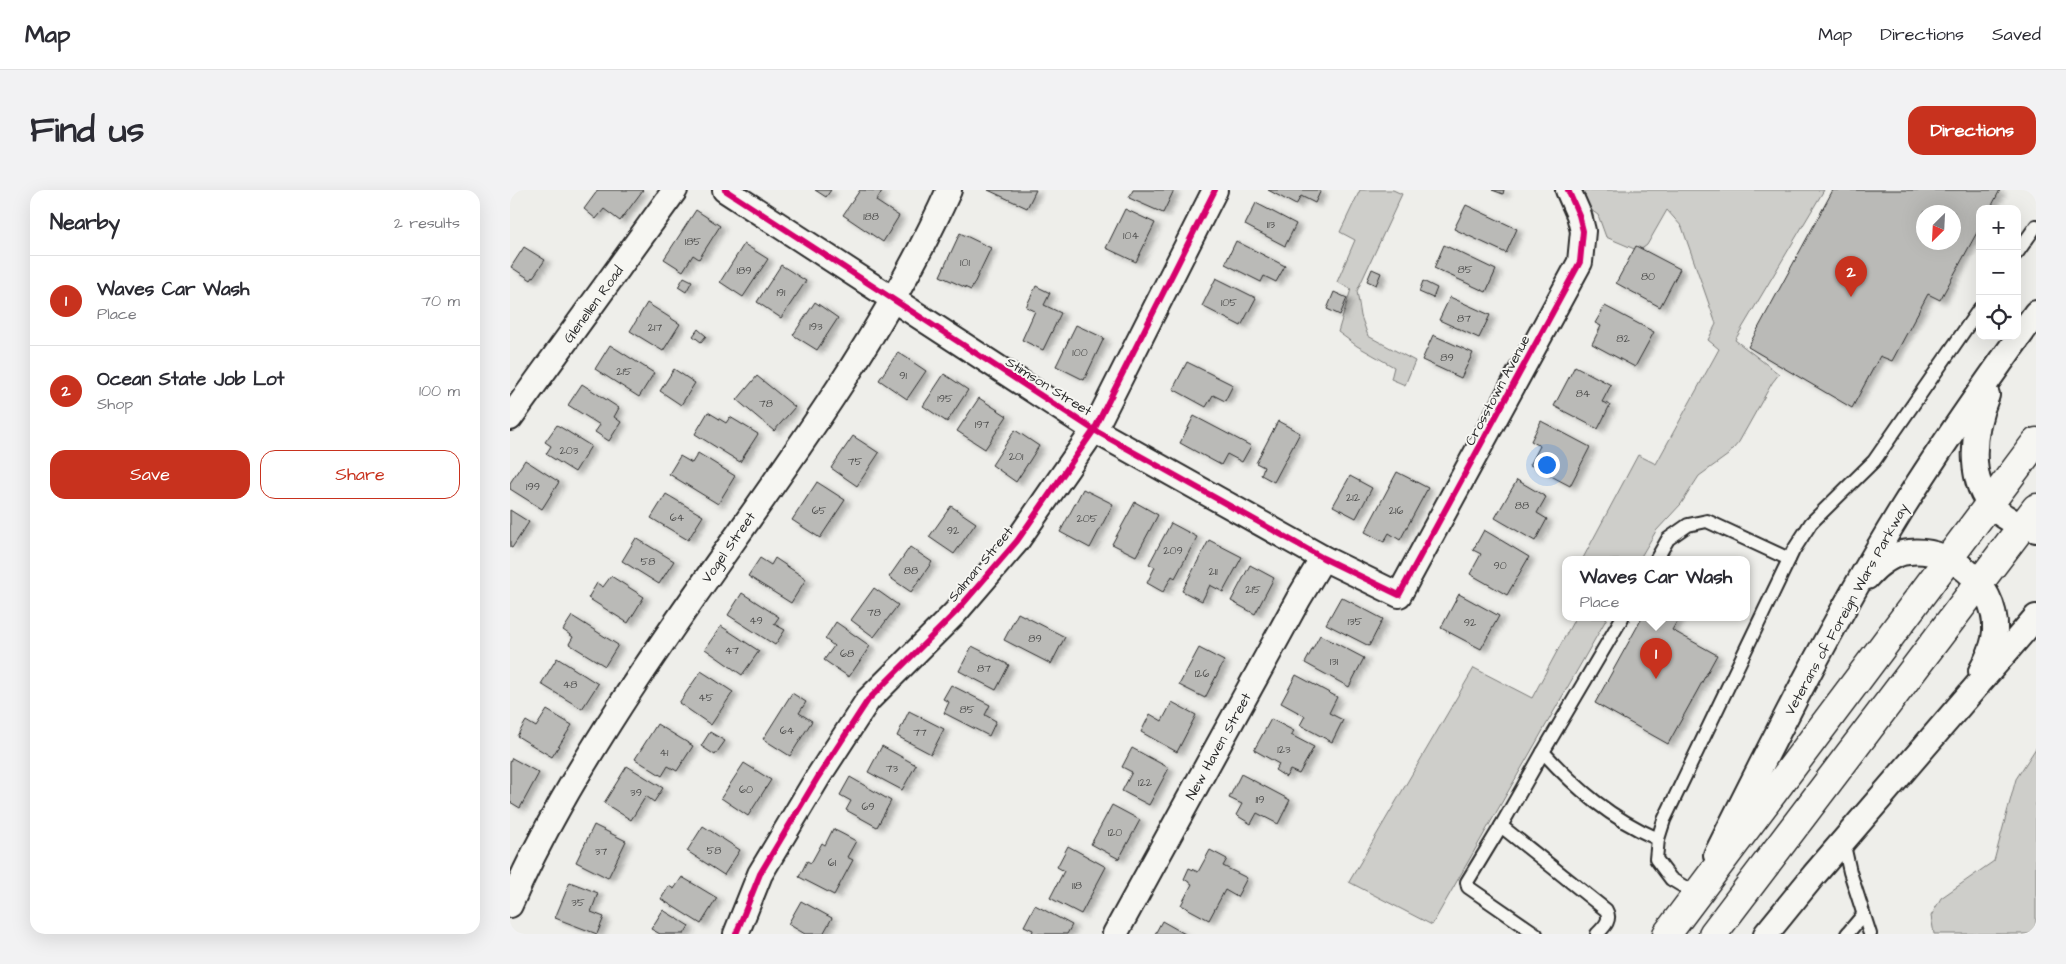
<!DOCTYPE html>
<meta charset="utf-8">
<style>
:root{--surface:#fff;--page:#f2f2f3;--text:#2b2b33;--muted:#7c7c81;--line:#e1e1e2;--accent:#c8321e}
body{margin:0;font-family:"Architects Daughter",sans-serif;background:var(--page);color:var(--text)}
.controls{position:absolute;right:15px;top:15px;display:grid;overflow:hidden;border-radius:10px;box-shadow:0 5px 20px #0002}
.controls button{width:45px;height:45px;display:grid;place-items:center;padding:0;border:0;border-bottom:1px solid var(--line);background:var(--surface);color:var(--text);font:25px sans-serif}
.compass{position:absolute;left:1406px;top:15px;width:45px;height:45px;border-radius:50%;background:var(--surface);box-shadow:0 5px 20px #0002;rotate:204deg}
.you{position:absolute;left:1036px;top:274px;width:18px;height:18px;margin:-12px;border:4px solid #fff;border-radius:50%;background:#1a73e8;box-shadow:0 0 0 8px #1a73e833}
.badge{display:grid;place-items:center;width:32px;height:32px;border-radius:50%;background:var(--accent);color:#fff;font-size:16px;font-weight:700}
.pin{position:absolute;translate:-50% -41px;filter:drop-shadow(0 1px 2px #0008)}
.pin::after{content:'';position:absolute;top:26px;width:18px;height:15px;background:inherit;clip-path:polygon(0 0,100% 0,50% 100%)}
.popup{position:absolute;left:1052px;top:366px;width:188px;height:65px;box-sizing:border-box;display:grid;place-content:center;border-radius:10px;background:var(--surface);filter:drop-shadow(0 1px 4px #0005);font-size:16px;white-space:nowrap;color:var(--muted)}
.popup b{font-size:19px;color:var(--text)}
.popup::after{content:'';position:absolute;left:50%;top:100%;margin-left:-10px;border:10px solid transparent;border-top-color:var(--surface)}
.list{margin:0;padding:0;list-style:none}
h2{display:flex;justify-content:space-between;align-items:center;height:65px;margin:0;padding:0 20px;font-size:21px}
h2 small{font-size:16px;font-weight:400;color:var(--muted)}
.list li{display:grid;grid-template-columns:32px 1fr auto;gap:15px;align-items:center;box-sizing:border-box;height:90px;padding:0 20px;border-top:1px solid var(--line)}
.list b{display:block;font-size:19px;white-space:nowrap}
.list p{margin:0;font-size:16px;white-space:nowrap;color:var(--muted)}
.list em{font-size:16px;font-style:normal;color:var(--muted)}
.actions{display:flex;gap:10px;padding:15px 20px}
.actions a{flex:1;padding:11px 0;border:1px solid var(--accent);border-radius:15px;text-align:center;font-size:18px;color:var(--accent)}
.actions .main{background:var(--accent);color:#fff}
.icon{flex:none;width:28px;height:28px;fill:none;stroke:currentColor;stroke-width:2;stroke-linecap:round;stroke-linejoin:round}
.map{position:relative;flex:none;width:1526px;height:744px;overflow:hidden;border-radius:15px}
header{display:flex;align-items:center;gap:30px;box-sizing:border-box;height:70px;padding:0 25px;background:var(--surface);border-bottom:1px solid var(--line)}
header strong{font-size:24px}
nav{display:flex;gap:28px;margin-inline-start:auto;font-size:18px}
.intro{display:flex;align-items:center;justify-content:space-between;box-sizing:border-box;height:120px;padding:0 30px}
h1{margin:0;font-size:35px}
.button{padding:12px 22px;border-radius:15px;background:var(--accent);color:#fff;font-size:18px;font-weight:700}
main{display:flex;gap:30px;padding:0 30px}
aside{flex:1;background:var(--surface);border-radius:15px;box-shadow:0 5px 20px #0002}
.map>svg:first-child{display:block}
.green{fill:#cececa;stroke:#7c7c7a}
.building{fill:#babab7;stroke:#2b2b2b;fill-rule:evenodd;filter:url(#shadow)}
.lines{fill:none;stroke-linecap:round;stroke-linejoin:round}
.service-casing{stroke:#2b2b2b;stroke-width:16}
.minor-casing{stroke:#2b2b2b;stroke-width:28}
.trunk-casing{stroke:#2b2b2b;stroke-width:31}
.service{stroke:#f6f6f2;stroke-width:12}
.minor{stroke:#f6f6f2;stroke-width:24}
.trunk{stroke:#f6f6f2;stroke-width:28}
.cycleway-casing{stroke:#f6f6f2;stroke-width:9}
.cycleway{stroke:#d6006c;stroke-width:6}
.labels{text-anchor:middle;stroke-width:4;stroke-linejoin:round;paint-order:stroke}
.number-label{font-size:11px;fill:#4f4f4e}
.street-label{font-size:14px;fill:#2b2b2b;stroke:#f6f6f2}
</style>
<header>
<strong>Map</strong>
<nav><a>Map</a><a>Directions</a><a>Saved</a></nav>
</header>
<div class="intro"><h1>Find us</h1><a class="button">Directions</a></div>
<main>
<aside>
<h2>Nearby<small>2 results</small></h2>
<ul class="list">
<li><span class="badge">1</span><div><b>Waves Car Wash</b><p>Place</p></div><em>70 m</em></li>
<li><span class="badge">2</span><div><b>Ocean State Job Lot</b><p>Shop</p></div><em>100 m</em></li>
</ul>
<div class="actions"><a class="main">Save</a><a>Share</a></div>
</aside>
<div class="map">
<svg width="1526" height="744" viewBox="0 0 1526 744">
<defs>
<filter id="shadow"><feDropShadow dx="5.5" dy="3" stdDeviation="2.5" flood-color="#0004"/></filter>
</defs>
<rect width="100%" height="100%" fill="#eeeeea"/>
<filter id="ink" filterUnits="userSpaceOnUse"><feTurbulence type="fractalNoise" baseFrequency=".02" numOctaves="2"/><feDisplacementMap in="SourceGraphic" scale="10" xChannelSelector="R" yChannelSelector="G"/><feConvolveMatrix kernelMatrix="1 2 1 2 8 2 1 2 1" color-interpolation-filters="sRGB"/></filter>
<g filter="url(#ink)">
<g class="green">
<path d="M850 0H883L892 4 847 101 851 126 858 146 905 171 895 195 881 189 884 177 847 156 828 142 841 99 827 92 845 50 830 42Z"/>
<path d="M1071 0H1314L1225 150 1269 184 1262 193 1229 252 1218 265 1189 286 1171 314 1146 341 1129 370H1072L1128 265 1146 274 1209 159 1198 150 1206 134 1172 37 1157 20 1137 55 1129 61 1096 47 1088 25 1074 15Z"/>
<path d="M1065 428H1097L922 735 839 692 964 478 1022 508Z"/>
<path d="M1526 558V744H1424L1421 726 1431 708 1484 671 1506 589Z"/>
</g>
<g class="building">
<path d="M88 0H133L110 31 94 19 86 29 74 19Z"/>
<path d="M305 0H321L316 7Z"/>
<path d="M350 0 372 1 366 11 389 26 373 52 333 25Z"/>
<path d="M478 0H526L517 18Z"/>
<path d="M623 0H664L653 23 619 8Z"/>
<path d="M758 0H811L805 13 791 6 786 15Z"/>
<path d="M982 0H994L993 4Z"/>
<path d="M1323 0H1490L1480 19H1470V37L1430 110 1418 104 1382 171 1370 166 1342 218 1238 157ZM1414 22H1444V52H1414Z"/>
<path d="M746 13 786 34 775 56 735 35Z"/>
<path d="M956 15 1007 39 996 63 944 39Z"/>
<path d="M615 19 645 33 626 72 596 58Z"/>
<path d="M186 20 210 36 189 69 183 65 173 81 154 69Z"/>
<path d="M450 43 481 58 461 100 430 86Z"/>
<path d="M726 51 775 76 766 92 754 86 751 92 715 74Z"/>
<path d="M234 54 258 69 233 107 210 92Z"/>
<path d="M934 55 986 80 976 102 924 78Z"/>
<path d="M1126 56 1170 79 1150 117 1106 93Z"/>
<path d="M14 57 35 70 21 90 1 77Z"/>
<path d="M271 75 296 91 271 128 247 112Z"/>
<path d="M862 79 871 83 866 95 857 91Z"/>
<path d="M174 87 182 91 176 102 168 97Z"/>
<path d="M706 88 746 108 731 136 692 116Z"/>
<path d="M913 91 927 98 923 108 909 102Z"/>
<path d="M526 96 540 103 534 115 551 123 533 160 512 150 525 121 516 117Z"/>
<path d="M824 102 837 108 830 125 817 119Z"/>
<path d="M940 107 980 125 969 148 929 130Z"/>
<path d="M305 112 328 128 307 160 283 145Z"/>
<path d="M137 113 170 134 153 161 120 141Z"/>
<path d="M1095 116 1144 142 1125 177 1082 154 1091 136 1085 133Z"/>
<path d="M566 135 594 148 574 190 546 176Z"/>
<path d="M188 139 196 146 191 152 183 146Z"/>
<path d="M923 145 963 163 951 188 912 170Z"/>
<path d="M100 155 144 183 129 207 85 179Z"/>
<path d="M388 162 416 181 397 209 369 190Z"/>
<path d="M677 172 723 195 715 211 703 205 696 217 663 199Z"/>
<path d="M1065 176 1101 195 1092 212 1100 215 1088 239 1044 216Z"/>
<path d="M164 179 185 193 171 215 150 201Z"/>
<path d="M434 184 458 200 437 232 413 216Z"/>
<path d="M247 186 285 217 264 241 227 210Z"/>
<path d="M72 194 109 218 104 227 111 232 99 251 85 242 90 235 58 215Z"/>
<path d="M469 208 497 226 475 259 447 241Z"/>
<path d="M198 222 216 233 220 227 248 244 230 272 185 244Z"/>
<path d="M684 226 741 256 732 272 717 264 711 275 670 253Z"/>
<path d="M768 231 790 243 764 292 751 285 754 277 746 273Z"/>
<path d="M1031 231 1080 257 1060 296 1020 275 1030 256 1021 251Z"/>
<path d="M47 235 81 256 65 282 36 264 41 256 35 252Z"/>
<path d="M505 240 529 256 506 292 482 275Z"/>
<path d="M343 246 369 263 347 296 321 278Z"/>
<path d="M188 263 225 286 208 314 159 284 170 266 182 273Z"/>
<path d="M15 270 49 292 32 319 0 299V293Z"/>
<path d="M887 282 918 298 890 350 879 343 874 352 855 342Z"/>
<path d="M840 286 862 298 846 328 823 316Z"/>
<path d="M1007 290 1036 307 1027 323 1037 329 1025 351 985 328Z"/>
<path d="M307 292 335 310 310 348 282 330Z"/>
<path d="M573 299 603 314 580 358 550 342Z"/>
<path d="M156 304 193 326 178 350 141 328Z"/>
<path d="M625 312 648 325 626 366 602 354Z"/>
<path d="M441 316 466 333 444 364 419 347Z"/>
<path d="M0 320 19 332 2 358 0 357Z"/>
<path d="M661 333 687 347 665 388 662 386 653 402 637 393 645 377 639 374Z"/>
<path d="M974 340 1019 367 997 405 960 384 971 364 963 360Z"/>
<path d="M126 348 164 371 149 394 112 371Z"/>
<path d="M699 350 732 367 713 402 700 395 692 411 672 401Z"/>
<path d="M400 357 422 372 401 402 379 387Z"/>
<path d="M250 368 261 375 265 368 296 389 281 413 238 386Z"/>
<path d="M740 375 764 388 745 424 721 411Z"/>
<path d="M101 386 134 407 118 433 78 408 87 393 93 397Z"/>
<path d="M364 398 388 415 364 447 341 430Z"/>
<path d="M232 403 269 427 264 434 275 440 265 455 218 425Z"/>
<path d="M949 404 989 426 971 459 931 438Z"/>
<path d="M831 407 873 429 859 456 816 434Z"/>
<path d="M508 423 555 447 541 474 494 450Z"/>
<path d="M62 426 108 455 95 476 59 454 63 447 53 440Z"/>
<path d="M1132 428H1169L1162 440 1207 465 1158 554 1085 513Z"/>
<path d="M326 432 360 456 339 487 314 470 324 456 315 449Z"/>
<path d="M211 436 249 461 232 485 195 459Z"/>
<path d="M810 445 854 468 839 497 795 473Z"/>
<path d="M462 456 499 475 486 500 449 481Z"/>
<path d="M689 458 714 471 695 508 669 495Z"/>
<path d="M47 468 88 494 72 519 31 494Z"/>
<path d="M191 481 223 502 201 535 169 513Z"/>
<path d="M786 485 827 507 819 523 833 530 822 552 790 535 795 526 771 513Z"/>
<path d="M441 495 480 515 475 525 486 531 479 546 434 523 439 512 433 509Z"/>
<path d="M282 503 296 512 289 523 302 531 280 566 253 549Z"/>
<path d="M662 512 686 525 667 562 631 542 640 524 652 531Z"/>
<path d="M37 520 62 535 42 567 7 546 16 531 26 537Z"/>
<path d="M399 521 434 539 421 564 387 546Z"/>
<path d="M761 529 784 541 781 545 804 557 789 584 780 580 776 587 765 580 769 574 744 560Z"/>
<path d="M147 534 183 556 167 581 158 576 152 586 125 569Z"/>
<path d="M200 542 215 551 205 565 191 556Z"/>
<path d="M372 556 406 575 392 600 358 582Z"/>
<path d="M622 558 659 578 639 615 612 601 622 582 612 577Z"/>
<path d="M2 568 29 583 10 618 0 612V572Z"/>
<path d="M234 573 261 590 238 626 211 608Z"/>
<path d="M117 576 153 598 144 612 136 606 121 630 94 613Z"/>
<path d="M731 584 780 610 768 634 747 623 741 634 726 625 732 614 719 608Z"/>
<path d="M340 587 381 611 367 637 336 620 341 611 330 605Z"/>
<path d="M602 615 630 630 609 669 581 654Z"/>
<path d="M84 635 116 651 98 688 66 672Z"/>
<path d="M193 636 230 660 214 685 177 661Z"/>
<path d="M323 639 346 651 337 667 343 670 324 705 289 687 297 671 301 673 312 653 315 655Z"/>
<path d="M558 656 596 677 571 724 540 708 554 681 547 677Z"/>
<path d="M700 660 717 669 713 676 737 688 727 707 715 700 699 730 671 715 682 694 674 689 679 678 688 682Z"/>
<path d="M172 687 207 708 191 734 151 709 159 696 164 699Z"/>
<path d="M60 692 88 703 81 722 94 727 87 744 45 728Z"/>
<path d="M291 711 322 728 313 744H295L278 734Z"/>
<path d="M525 715 562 735 557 744H522L523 740 514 736Z"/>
<path d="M153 720 179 736 174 744H150L141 739Z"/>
<path d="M652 731 675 744H645Z"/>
</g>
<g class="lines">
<g class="service-casing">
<g id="service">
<path d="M1507 63 1526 36"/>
<path d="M1146 370 1158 349 1178 335 1197 331 1279 369"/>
<path d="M1112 428 1033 562C1068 600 1100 628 1148 649"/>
<path d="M991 636 1033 562"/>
<path d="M1333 651 1340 682 1360 744"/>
<path d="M1186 704 1161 689 1146 669 1148 649 1154 630 1283 361 1301 333 1364 271 1470 118"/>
<path d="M1026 744 958 697 957 692 991 636 1096 720C1102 730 1094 737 1087 744"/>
<path d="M1337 744 1353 725"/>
</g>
</g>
<g class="minor-casing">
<g id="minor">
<path d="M215 0 584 240 813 368 889 405 1070 72 1073 41 1069 25 1058 0"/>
<path d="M1477 205C1462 242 1454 301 1494 326 1504 333 1515 337 1526 340"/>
<path d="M0 228 165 0"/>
<path d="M1357 387C1367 375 1383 363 1399 362 1445 357 1493 401 1484 449 1482 460 1477 470 1471 481"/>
<path d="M1206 665C1264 549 1322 433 1390 322 1432 254 1479 188 1526 123"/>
<path d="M0 715C30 645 69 580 110 516 220 345 355 187 439 0"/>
<path d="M226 744 250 684 308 587 358 510 445 423 507 351 584 240 705 0"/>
<path d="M605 744 789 408 813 368"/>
<path d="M1256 744 1304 685 1526 427"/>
</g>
</g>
<g class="trunk-casing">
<g id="trunk">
<path d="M1157 744 1526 252"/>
<path d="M1203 744 1526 318"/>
</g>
</g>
<use href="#service" class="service"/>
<use href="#minor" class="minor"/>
<use href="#trunk" class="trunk"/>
<g class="cycleway-casing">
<g id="cycleway">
<path d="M215 0 584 240 813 368 889 405 1070 72 1073 41 1069 25 1058 0"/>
<path d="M226 744 250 684 308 587 358 510 445 423 507 351 584 240 705 0"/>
</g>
</g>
<use href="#cycleway" class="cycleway"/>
</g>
</g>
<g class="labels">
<g class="number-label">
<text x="361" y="30">188</text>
<text x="761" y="38">113</text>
<text x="621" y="49">104</text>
<text x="183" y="55">185</text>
<text x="455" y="76">101</text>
<text x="955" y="83">85</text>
<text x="234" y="84">189</text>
<text x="1138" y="90">80</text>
<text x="271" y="106">191</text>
<text x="719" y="116">105</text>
<text x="954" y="132">87</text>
<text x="306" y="140">193</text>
<text x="145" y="141">217</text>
<text x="1113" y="152">82</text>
<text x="570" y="166">100</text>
<text x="937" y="171">89</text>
<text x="114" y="185">215</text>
<text x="393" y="189">91</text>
<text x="1073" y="207">84</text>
<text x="435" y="212">195</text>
<text x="256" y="217">78</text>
<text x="472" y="238">197</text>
<text x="59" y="264">203</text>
<text x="506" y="270">201</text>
<text x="345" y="275">75</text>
<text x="23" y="300">199</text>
<text x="843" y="311">212</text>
<text x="1012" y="319">88</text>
<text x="309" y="324">65</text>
<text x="886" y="324">216</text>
<text x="167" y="331">64</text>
<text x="577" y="332">205</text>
<text x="443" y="344">92</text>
<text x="663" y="364">209</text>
<text x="138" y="375">58</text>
<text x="990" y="379">90</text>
<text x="401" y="384">88</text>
<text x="703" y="385">211</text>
<text x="743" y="403">215</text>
<text x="364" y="426">78</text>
<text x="246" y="434">49</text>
<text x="845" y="435">135</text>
<text x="960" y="436">92</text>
<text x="525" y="452">89</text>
<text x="222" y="464">47</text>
<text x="337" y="467">68</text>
<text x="824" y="475">131</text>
<text x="474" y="482">87</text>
<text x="692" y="487">126</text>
<text x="60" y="498">48</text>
<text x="196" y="511">45</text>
<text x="457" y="523">85</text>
<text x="277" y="544">64</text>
<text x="410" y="546">77</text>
<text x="774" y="563">123</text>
<text x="154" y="566">41</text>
<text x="382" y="582">73</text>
<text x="635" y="596">122</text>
<text x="236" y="603">60</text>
<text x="126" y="606">39</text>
<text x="750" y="613">119</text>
<text x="358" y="620">69</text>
<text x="605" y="646">120</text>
<text x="204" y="664">58</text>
<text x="91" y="665">37</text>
<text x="322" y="676">61</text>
<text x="567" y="699">118</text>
<text x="68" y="716">35</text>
</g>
<g class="street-label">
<text transform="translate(83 114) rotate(-54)" y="5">Glenellen Road</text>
<text transform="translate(539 196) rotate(32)" y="5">Stimson Street</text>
<text transform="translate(987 200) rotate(-62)" y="5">Crosstown Avenue</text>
<text transform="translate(218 357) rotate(-55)" y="5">Vogel Street</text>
<text transform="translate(470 374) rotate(-50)" y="5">Salman Street</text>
<text transform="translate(1336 419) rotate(-61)" y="5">Veterans of Foreign Wars Parkway</text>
<text transform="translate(708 556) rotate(-61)" y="5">New Haven Street</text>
</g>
</g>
</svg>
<div class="controls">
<button>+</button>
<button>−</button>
<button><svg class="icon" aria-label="locate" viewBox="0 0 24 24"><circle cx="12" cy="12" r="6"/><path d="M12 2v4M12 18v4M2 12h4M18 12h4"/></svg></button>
</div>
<svg class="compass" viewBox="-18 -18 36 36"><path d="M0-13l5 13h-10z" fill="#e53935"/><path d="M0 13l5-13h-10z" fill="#7c7c81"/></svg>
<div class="you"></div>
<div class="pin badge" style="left:1146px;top:489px">1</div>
<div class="popup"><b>Waves Car Wash</b>Place</div>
<div class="pin badge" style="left:1341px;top:107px">2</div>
</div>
</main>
